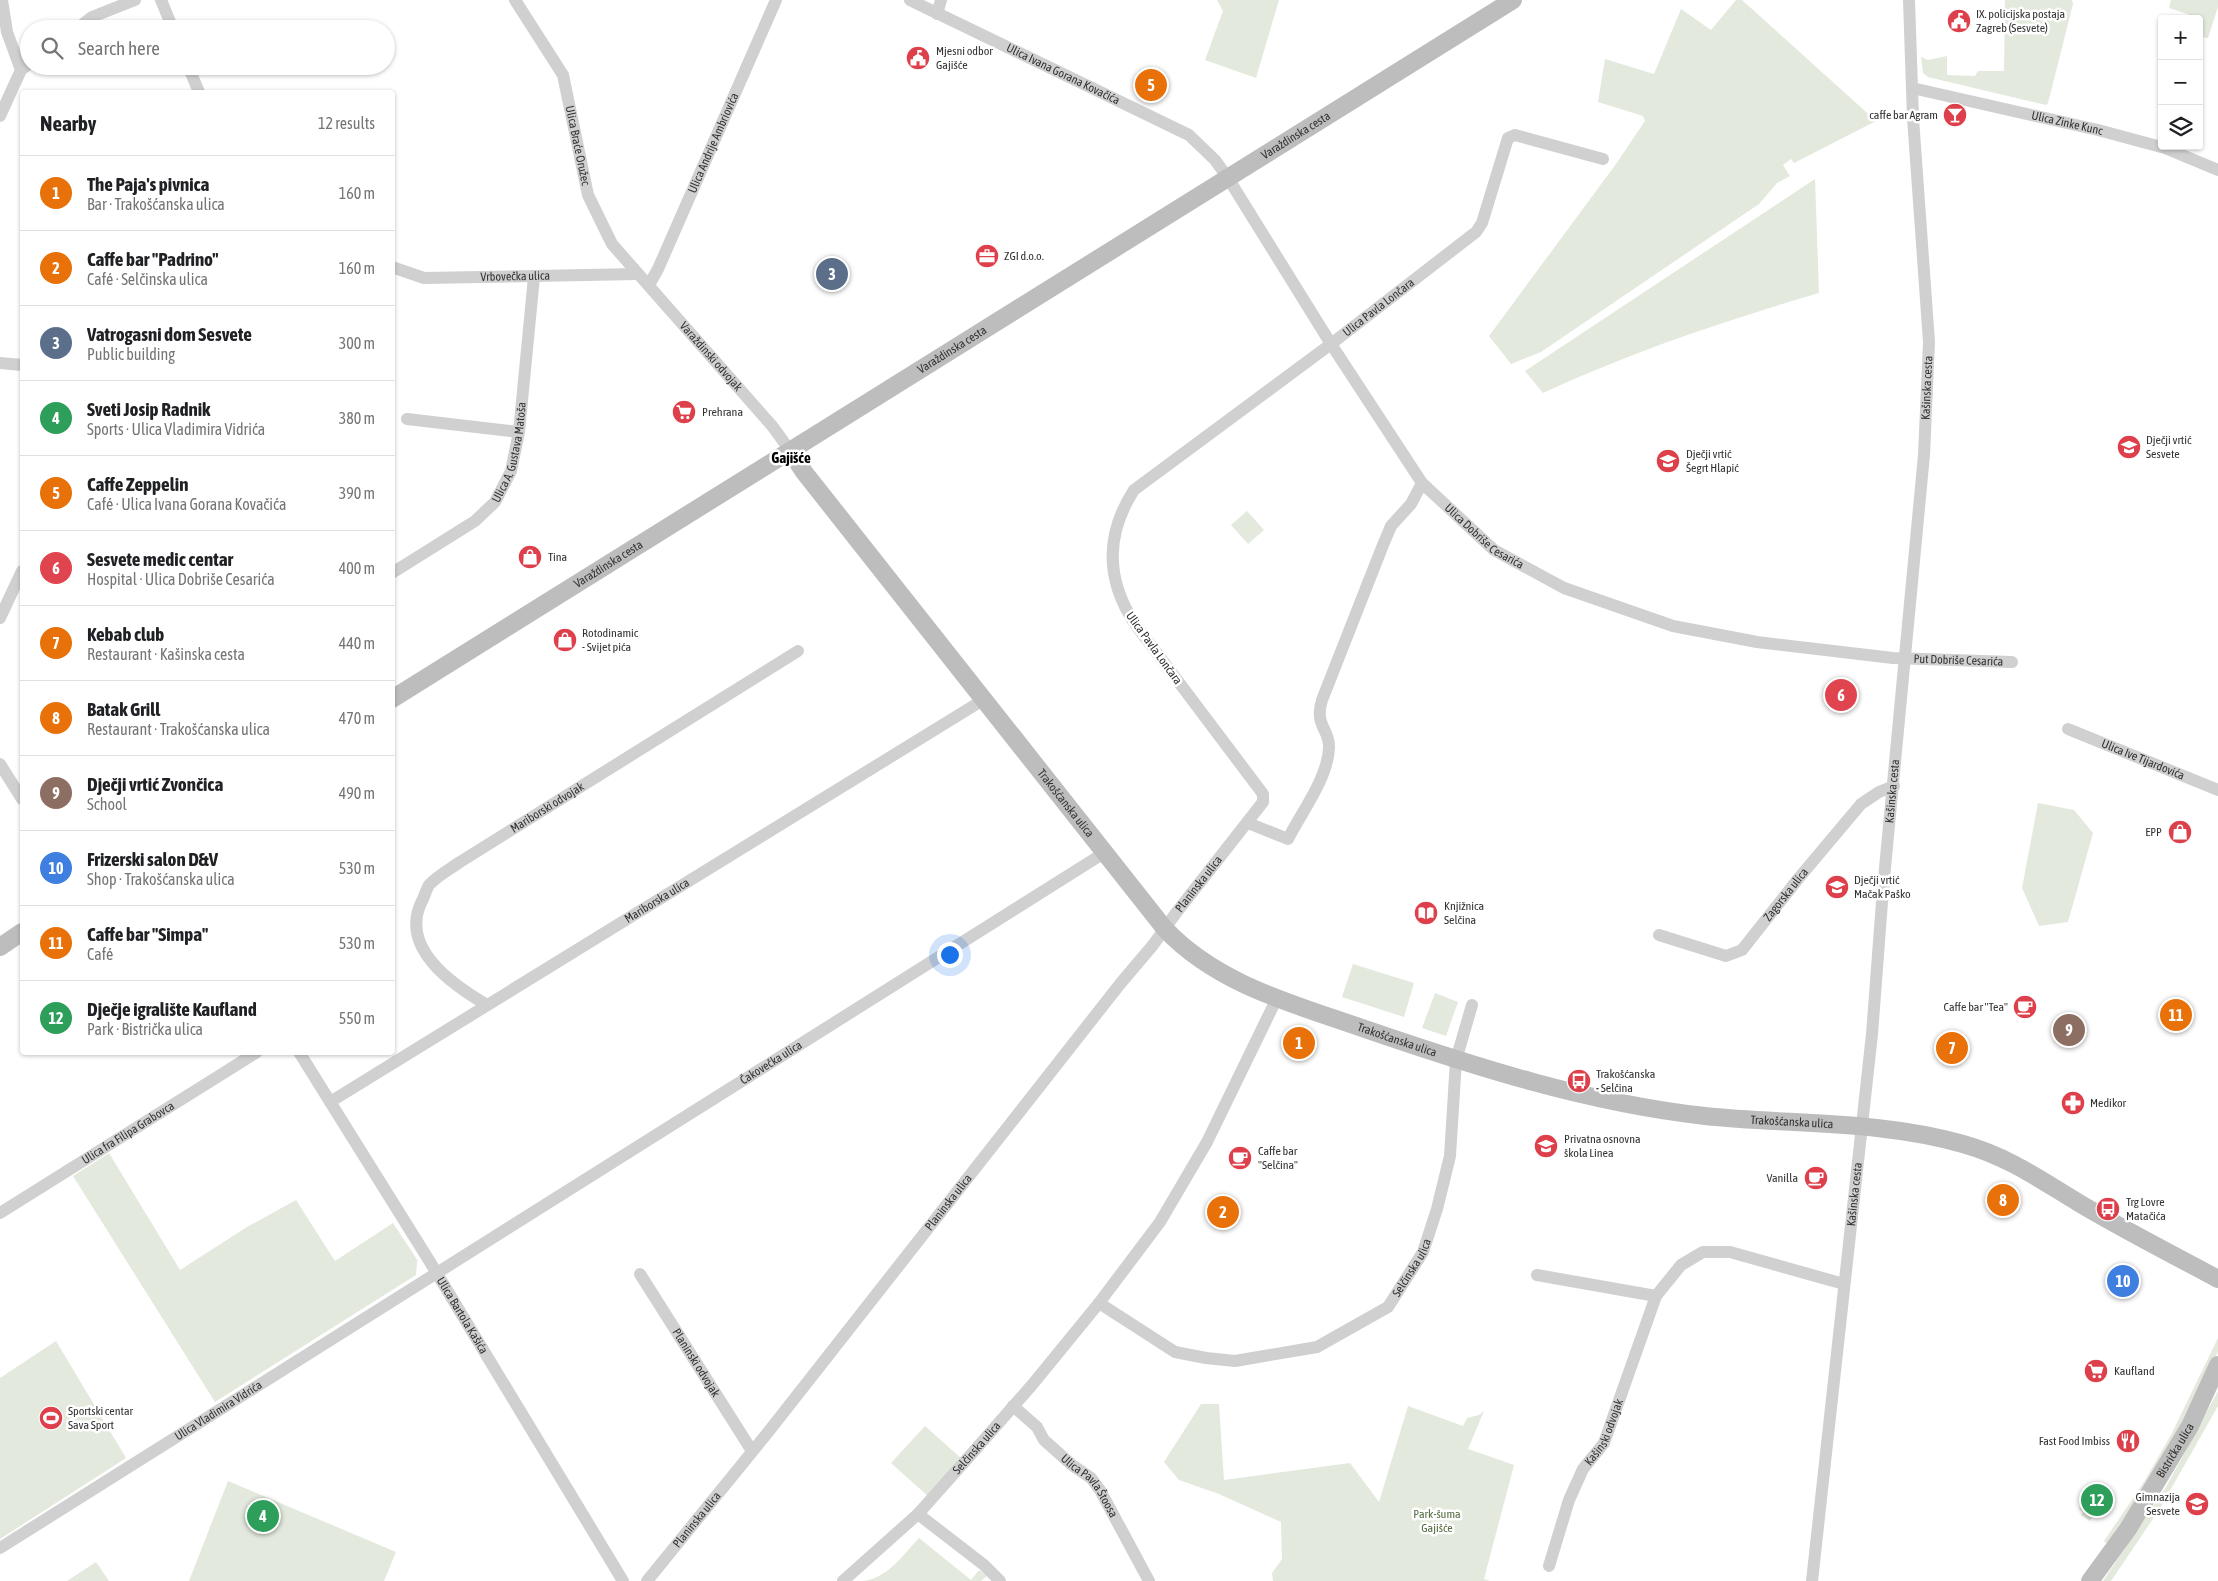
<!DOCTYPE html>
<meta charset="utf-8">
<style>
:root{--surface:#fff;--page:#f2f2f2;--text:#202124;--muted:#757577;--line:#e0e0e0;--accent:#0f766e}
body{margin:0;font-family:"Asap Condensed",sans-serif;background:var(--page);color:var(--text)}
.controls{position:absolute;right:15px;top:15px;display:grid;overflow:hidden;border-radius:5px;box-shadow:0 1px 4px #0004}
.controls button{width:45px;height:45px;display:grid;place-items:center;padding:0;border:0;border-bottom:1px solid var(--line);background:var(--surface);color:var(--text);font:25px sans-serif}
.you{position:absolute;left:949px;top:954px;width:18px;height:18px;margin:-12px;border:4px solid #fff;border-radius:50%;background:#1a73e8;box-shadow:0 0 0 8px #1a73e833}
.badge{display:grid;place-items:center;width:32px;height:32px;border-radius:50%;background:var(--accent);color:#fff;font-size:16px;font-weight:700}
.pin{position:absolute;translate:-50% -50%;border:2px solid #fff;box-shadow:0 1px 5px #0006}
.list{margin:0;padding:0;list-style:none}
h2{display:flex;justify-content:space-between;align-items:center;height:65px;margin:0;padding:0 20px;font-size:21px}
h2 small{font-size:16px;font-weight:400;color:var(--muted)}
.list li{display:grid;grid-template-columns:32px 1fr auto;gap:15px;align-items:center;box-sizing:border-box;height:75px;padding:0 20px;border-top:1px solid var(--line)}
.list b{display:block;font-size:19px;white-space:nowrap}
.list p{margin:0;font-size:16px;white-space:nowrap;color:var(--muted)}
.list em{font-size:16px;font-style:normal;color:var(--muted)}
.icon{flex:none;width:28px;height:28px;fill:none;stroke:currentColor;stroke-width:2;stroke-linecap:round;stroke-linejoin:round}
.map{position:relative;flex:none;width:2218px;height:1581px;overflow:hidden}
.search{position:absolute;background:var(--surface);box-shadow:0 1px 4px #0004;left:20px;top:20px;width:375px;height:55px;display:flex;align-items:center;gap:12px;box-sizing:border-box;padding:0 18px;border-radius:28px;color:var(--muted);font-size:19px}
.panel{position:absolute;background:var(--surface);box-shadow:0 1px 4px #0004;left:20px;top:90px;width:375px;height:965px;border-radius:5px}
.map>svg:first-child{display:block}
.green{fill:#e3e9dc}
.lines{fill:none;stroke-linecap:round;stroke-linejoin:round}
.street{stroke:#d0d0d0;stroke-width:12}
.secondary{stroke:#bdbdbd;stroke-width:18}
.labels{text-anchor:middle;stroke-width:5;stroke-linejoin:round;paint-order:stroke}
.poi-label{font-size:12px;fill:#333;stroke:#fff;text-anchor:start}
.street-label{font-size:12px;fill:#333;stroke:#fff}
.park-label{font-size:12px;fill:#566d41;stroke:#fff}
.quarter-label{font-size:15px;font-weight:bold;fill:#000;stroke:#fff}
</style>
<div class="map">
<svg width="2218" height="1581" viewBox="0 0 2218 1581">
<rect width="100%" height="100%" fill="#fff"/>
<g class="green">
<path d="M1217 0H1279L1256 78 1205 60 1223 11Z"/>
<path d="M1736 0H1742L1876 121 1794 163 1791 159 1783 165 1790 176 1777 183 1759 204 1541 352 1511 364 1489 336 1616 164 1645 121 1643 116 1598 102 1605 59 1654 74 1681 9 1711 30Z"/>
<path d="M2005 0H2072L2073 4 2048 103 2046 105 1928 77 1923 73 1921 57 1928 60 1947 56V75L1975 76 1978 71H2004Z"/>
<path d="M2171 0H2218V7L2208 38 2202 37 2203 19 2169 8Z"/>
<path d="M1815 179 1819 293C1724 321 1634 351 1543 393L1525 371Z"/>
<path d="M1247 511 1264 530 1248 544 1231 525Z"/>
<path d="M2038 803 2074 810 2093 833 2068 922 2039 926 2022 888Z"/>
<path d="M1353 964 1414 983 1404 1017 1342 997Z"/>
<path d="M1435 993 1458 1002 1446 1036 1422 1028Z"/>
<path d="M109 1153 180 1270 247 1227 296 1200 335 1261 393 1223 418 1261 417 1262 416 1275 215 1402 73 1176Z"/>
<path d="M2218 1338V1352L2173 1441 2112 1539 2106 1543 2104 1541 2144 1482 2172 1433Z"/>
<path d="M56 1341 126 1458 0 1539V1378Z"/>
<path d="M2218 1391V1406L2159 1510 2111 1581H2103L2166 1487Z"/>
<path d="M1201 1404H1219L1224 1480 1350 1463 1379 1502 1408 1406 1463 1426 1467 1418 1479 1415 1484 1411 1468 1449 1514 1465 1484 1579 1490 1581H1273L1272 1573 1282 1559 1281 1522 1219 1494 1179 1480 1164 1462Z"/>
<path d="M925 1426 963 1460 929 1497 891 1463Z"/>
<path d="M228 1481 396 1552 384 1581H189Z"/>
<path d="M2100 1487 2110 1493 2090 1521 2081 1515 2083 1512 2079 1509C2085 1500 2094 1496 2100 1487Z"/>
<path d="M919 1538 971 1580 979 1570 987 1576 981 1581H863C888 1578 903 1555 919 1538Z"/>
<path d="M96 1562 109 1581H67Z"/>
</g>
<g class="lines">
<g class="street">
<path d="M2 0 7 32 21 70"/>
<path d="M161 0 173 29"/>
<path id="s1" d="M515 0 563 75 588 195 612 244 773 427 791 452"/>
<path id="s2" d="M910 0 1189 135 1215 160 1228 178 1331 344 1422 483 1494 550 1564 588 1673 626 1757 642 1893 658 2012 662"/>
<path d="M937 14 941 0"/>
<path d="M77 29 92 17 135 0"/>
<path d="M188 66 199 92"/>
<path id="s3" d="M1912 88 2098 130 2165 148 2218 170"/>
<path d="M0 116 21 70 29 64"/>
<path id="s4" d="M392 267 424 278 638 274"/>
<path id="s5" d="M649 285 658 269 776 0"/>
<path d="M0 363 22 365"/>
<path d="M407 419 519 432"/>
<path id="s6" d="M392 573 475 521 495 502 511 471 519 432 534 277"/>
<path d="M0 618 22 571"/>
<path id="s7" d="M2068 729 2218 790"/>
<path d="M0 764 22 799"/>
<path d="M1248 823 1288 839C1301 813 1328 778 1329 748 1330 729 1314 726 1322 700L1383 545 1391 526 1411 504 1422 483"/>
<path id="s8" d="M1659 935 1726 956 1742 950 1798 879 1861 804 1879 792 1894 786"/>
<path id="s9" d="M487 1005C453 985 400 949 421 903 424 898 426 890 429 885 437 876 450 869 460 862L798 651"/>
<path id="s10" d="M299 1052 430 1262 623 1581"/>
<path id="s11" d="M330 1102 983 700"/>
<path id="s12" d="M0 1213 257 1052"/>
<path id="s13" d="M640 1274 752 1451"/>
<path d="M1537 1275 1656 1296"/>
<path id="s14" d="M1099 1303 1175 1352 1206 1358 1235 1361 1317 1347 1388 1307 1423 1252 1437 1209 1450 1156 1456 1060 1472 1005"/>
<path id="s15" d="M1013 1406 1037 1427 1044 1440 1072 1465 1091 1478 1100 1490 1149 1581"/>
<path d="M918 1514 984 1565 1000 1581"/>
<path id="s16" d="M0 1548 1104 853"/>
<path id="s17" d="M1549 1566 1569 1500 1583 1469 1604 1443 1656 1296 1681 1265 1703 1252H1730L1844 1284"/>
<path id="s18" d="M647 1581 769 1431 1120 984 1153 945 1176 913 1263 802V794L1135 624C1106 580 1105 535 1134 490L1331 344 1476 232 1482 223 1508 138 1515 135 1603 159"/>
<path id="s19" d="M843 1581 918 1514 975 1450 1032 1385 1099 1303 1160 1222 1207 1142 1277 998"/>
<path id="s20" d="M1812 1581 1872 1034 1883 889 1924 455 1929 342 1913 118 1909 0"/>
</g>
<g class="secondary">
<path id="s21" d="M791 452 804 472 1165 929C1218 985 1294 1004 1365 1029 1476 1067 1588 1103 1705 1116 1791 1125 1879 1120 1963 1144 2009 1157 2039 1179 2079 1203 2124 1230 2172 1254 2218 1279"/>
<path id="s22" d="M392 699 1513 0"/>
<path d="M0 947 22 932"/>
<path id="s23" d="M2090 1581 2128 1529 2190 1426 2218 1365"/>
</g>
</g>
<defs>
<g id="civic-disc" transform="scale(1.25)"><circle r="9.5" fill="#de404b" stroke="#fff"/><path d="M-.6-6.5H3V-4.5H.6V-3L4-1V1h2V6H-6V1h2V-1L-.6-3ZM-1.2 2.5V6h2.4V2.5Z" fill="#fff"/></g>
<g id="bar-disc" transform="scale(1.25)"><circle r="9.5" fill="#de404b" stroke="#fff"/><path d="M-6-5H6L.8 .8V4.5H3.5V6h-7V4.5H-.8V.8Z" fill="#fff"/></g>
<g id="office-disc" transform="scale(1.25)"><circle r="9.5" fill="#de404b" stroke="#fff"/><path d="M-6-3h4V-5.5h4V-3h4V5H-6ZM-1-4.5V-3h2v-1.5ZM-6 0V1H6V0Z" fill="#fff"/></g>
<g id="supermarket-disc" transform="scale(1.25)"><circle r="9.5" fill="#de404b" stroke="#fff"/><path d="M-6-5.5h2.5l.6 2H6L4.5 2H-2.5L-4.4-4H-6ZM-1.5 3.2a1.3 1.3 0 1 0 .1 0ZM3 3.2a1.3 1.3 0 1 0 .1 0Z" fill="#fff"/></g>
<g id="school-disc" transform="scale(1.25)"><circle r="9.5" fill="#de404b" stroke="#fff"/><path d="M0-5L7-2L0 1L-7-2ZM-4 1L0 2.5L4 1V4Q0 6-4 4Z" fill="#fff"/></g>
<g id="shop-disc" transform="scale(1.25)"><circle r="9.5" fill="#de404b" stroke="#fff"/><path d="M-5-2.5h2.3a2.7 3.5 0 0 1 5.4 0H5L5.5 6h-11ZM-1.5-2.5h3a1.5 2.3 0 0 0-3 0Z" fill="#fff"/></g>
<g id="library-disc" transform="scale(1.25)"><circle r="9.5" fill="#de404b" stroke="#fff"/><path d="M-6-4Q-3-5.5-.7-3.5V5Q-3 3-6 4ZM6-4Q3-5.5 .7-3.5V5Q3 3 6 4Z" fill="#fff"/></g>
<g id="cafe-disc" transform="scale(1.25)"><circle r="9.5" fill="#de404b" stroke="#fff"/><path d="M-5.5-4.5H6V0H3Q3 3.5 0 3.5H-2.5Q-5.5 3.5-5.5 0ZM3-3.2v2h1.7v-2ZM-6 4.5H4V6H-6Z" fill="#fff"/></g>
<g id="bus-disc" transform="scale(1.25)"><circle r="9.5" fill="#de404b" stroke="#fff"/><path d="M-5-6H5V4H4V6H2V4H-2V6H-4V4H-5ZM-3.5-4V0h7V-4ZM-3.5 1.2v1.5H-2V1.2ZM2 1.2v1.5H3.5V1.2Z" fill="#fff"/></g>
<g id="pharmacy-disc" transform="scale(1.25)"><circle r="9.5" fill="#de404b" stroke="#fff"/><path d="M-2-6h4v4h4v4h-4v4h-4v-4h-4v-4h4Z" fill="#fff"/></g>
<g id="stadium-disc" transform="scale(1.25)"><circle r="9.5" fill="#de404b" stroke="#fff"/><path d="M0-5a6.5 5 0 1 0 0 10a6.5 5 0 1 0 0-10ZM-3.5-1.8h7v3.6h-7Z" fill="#fff"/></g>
<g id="restaurant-disc" transform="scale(1.25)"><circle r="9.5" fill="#de404b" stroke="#fff"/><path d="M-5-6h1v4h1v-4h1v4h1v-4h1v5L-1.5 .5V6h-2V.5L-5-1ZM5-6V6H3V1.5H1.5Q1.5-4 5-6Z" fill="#fff"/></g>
</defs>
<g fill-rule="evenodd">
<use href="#civic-disc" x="1959" y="21"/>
<use href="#civic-disc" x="918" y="58"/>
<use href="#bar-disc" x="1955" y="115"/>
<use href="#office-disc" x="987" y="256"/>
<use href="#supermarket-disc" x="684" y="412"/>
<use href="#school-disc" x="2129" y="447"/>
<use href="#school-disc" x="1668" y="461"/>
<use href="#shop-disc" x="530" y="557"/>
<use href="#shop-disc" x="565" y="640"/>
<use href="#shop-disc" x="2180" y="832"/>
<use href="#school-disc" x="1837" y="887"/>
<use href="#library-disc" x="1426" y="913"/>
<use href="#cafe-disc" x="2025" y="1007"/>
<use href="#bus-disc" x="1579" y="1081"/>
<use href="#pharmacy-disc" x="2073" y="1103"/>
<use href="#school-disc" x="1546" y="1146"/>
<use href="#cafe-disc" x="1240" y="1158"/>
<use href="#cafe-disc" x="1816" y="1178"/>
<use href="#bus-disc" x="2108" y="1209"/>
<use href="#supermarket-disc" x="2096" y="1371"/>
<use href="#stadium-disc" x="51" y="1418"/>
<use href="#restaurant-disc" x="2128" y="1441"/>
<use href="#school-disc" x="2197" y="1504"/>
</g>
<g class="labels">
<g class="poi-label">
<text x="1976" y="18">IX. policijska postaja<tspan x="1976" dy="14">Zagreb (Sesvete)</tspan></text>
<text x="936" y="55">Mjesni odbor<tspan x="936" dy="14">Gajišće</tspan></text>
<text x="1938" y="119" text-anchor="end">caffe bar Agram</text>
<text x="1004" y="260">ZGI d.o.o.</text>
<text x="702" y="416">Prehrana</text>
<text x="2146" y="444">Dječji vrtić<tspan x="2146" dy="14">Sesvete</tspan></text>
<text x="1686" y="458">Dječji vrtić<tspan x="1686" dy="14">Šegrt Hlapić</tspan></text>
<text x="548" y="561">Tina</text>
<text x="582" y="637">Rotodinamic<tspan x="582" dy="14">- Svijet pića</tspan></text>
<text x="2162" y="836" text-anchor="end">EPP</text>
<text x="1854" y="884">Dječji vrtić<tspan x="1854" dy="14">Mačak Paško</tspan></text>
<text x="1444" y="910">Knjižnica<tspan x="1444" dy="14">Selčina</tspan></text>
<text x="2008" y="1011" text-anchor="end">Caffe bar "Tea"</text>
<text x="1596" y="1078">Trakošćanska<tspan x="1596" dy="14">- Selčina</tspan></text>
<text x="2090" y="1107">Medikor</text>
<text x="1564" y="1143">Privatna osnovna<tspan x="1564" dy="14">škola Linea</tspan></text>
<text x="1258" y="1155">Caffe bar<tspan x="1258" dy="14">"Selčina"</tspan></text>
<text x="1798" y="1182" text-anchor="end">Vanilla</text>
<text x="2126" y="1206">Trg Lovre<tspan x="2126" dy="14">Matačića</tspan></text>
<text x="2114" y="1375">Kaufland</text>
<text x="68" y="1415">Sportski centar<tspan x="68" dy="14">Sava Sport</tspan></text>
<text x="2110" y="1445" text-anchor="end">Fast Food Imbiss</text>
<text x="2180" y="1501" text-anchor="end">Gimnazija<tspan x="2180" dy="14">Sesvete</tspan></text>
</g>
<g class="street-label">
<text dy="4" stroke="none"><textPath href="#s2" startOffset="170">Ulica Ivana Gorana Kovačića</textPath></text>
<text dy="4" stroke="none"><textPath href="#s3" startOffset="159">Ulica Zinke Kunc</textPath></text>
<text dy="4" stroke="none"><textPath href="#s22" startOffset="1065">Varaždinska cesta</textPath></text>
<text dy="4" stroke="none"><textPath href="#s5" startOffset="156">Ulica Andrije Ambriovića</textPath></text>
<text dy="4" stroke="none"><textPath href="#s1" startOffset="161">Ulica Braće Oružec</textPath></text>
<text dy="4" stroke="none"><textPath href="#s4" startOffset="125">Vrbovečka ulica</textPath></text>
<text dy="4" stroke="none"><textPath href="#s18" startOffset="1662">Ulica Pavla Lončara</textPath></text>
<text dy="4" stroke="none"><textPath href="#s22" startOffset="660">Varaždinska cesta</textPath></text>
<text dy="4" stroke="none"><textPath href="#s1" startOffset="416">Varaždinski odvojak</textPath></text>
<text dy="4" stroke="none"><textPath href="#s20" startOffset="1199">Kašinska cesta</textPath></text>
<text dy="4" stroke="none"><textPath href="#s6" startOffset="178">Ulica A. Gustava Matoša</textPath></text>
<text dy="4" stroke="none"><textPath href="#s2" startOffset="812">Ulica Dobriše Cesarića</textPath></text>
<text dy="4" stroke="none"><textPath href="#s22" startOffset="255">Varaždinska cesta</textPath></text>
<text transform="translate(1154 648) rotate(54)" y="4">Ulica Pavla Lončara</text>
<text dy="4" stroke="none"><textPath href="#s2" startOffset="1311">Put Dobriše Cesarića</textPath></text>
<text dy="4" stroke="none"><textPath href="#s7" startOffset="81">Ulica Ive Tijardovića</textPath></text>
<text dy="4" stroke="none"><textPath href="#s20" startOffset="794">Kašinska cesta</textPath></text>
<text dy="4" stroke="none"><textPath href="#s21" startOffset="446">Trakošćanska ulica</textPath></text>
<text dy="4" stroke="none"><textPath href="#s9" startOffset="295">Mariborski odvojak</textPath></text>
<text dy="4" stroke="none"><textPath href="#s18" startOffset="889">Planinska ulica</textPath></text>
<text dy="4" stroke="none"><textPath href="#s8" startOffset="158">Zagorska ulica</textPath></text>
<text dy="4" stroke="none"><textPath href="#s11" startOffset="384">Mariborska ulica</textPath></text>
<text dy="4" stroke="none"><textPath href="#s21" startOffset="866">Trakošćanska ulica</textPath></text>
<text dy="4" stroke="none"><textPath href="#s16" startOffset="911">Čakovečka ulica</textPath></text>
<text dy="4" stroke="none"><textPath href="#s21" startOffset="1271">Trakošćanska ulica</textPath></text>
<text dy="4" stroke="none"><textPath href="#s12" startOffset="151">Ulica fra Filipa Grabovca</textPath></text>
<text dy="4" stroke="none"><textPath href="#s20" startOffset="389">Kašinska cesta</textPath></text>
<text dy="4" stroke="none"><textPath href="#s18" startOffset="484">Planinska ulica</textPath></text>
<text dy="4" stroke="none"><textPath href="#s14" startOffset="362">Selčinska ulica</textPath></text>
<text dy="4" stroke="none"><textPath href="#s10" startOffset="310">Ulica Bartola Kašića</textPath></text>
<text dy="4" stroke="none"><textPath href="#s13" startOffset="105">Planinski odvojak</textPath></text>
<text dy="4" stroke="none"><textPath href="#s16" startOffset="258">Ulica Vladimira Vidrića</textPath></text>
<text dy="4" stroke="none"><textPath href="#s17" startOffset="146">Kašinski odvojak</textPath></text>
<text dy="4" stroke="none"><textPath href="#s19" startOffset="189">Selčinska ulica</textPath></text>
<text dy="4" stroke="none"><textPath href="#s23" startOffset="156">Bistrička ulica</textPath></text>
<text dy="4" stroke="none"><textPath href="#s15" startOffset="112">Ulica Pavla Štoosa</textPath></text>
<text dy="4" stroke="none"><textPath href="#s18" startOffset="79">Planinska ulica</textPath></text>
</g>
<g class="park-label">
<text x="1437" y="1518">Park-šuma<tspan x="1437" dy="14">Gajišće</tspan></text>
</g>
<g class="quarter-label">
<text x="791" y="463">Gajišće</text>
</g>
</g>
</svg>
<div class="controls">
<button>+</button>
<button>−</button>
<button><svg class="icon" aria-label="layers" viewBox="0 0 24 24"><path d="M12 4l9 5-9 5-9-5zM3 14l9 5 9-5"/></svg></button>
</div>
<div class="you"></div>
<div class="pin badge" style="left:1299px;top:1043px;background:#e8710a">1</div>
<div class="pin badge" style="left:1223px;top:1212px;background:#e8710a">2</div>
<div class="pin badge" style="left:832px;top:274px;background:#5c6f8a">3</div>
<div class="pin badge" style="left:263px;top:1516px;background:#2e9e5b">4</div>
<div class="pin badge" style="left:1151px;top:85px;background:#e8710a">5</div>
<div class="pin badge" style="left:1841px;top:695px;background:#e0444e">6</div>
<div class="pin badge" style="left:1952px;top:1048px;background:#e8710a">7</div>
<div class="pin badge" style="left:2003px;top:1200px;background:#e8710a">8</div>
<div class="pin badge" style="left:2069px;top:1030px;background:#8d6e63">9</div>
<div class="pin badge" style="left:2123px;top:1281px;background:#3f7fe0">10</div>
<div class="pin badge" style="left:2176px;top:1015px;background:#e8710a">11</div>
<div class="pin badge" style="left:2097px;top:1500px;background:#2e9e5b">12</div>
<div class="search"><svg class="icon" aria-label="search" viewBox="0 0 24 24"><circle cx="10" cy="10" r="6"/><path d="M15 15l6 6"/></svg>Search here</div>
<section class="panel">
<h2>Nearby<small>12 results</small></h2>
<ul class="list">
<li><span class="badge" style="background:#e8710a">1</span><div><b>The Paja's pivnica</b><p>Bar · Trakošćanska ulica</p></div><em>160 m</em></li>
<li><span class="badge" style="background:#e8710a">2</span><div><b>Caffe bar &quot;Padrino&quot;</b><p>Café · Selčinska ulica</p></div><em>160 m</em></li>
<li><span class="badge" style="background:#5c6f8a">3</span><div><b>Vatrogasni dom Sesvete</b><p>Public building</p></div><em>300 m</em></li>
<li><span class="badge" style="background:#2e9e5b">4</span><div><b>Sveti Josip Radnik</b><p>Sports · Ulica Vladimira Vidrića</p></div><em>380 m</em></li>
<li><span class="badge" style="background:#e8710a">5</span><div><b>Caffe Zeppelin</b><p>Café · Ulica Ivana Gorana Kovačića</p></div><em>390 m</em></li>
<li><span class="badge" style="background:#e0444e">6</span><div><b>Sesvete medic centar</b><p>Hospital · Ulica Dobriše Cesarića</p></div><em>400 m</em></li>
<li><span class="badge" style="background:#e8710a">7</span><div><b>Kebab club</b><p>Restaurant · Kašinska cesta</p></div><em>440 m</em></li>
<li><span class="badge" style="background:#e8710a">8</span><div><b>Batak Grill</b><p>Restaurant · Trakošćanska ulica</p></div><em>470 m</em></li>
<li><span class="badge" style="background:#8d6e63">9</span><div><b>Dječji vrtić Zvončica</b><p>School</p></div><em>490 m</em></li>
<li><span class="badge" style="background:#3f7fe0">10</span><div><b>Frizerski salon D&amp;V</b><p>Shop · Trakošćanska ulica</p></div><em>530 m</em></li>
<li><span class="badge" style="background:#e8710a">11</span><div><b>Caffe bar &quot;Simpa&quot;</b><p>Café</p></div><em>530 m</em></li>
<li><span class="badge" style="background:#2e9e5b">12</span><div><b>Dječje igralište Kaufland</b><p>Park · Bistrička ulica</p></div><em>550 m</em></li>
</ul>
</section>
</div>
